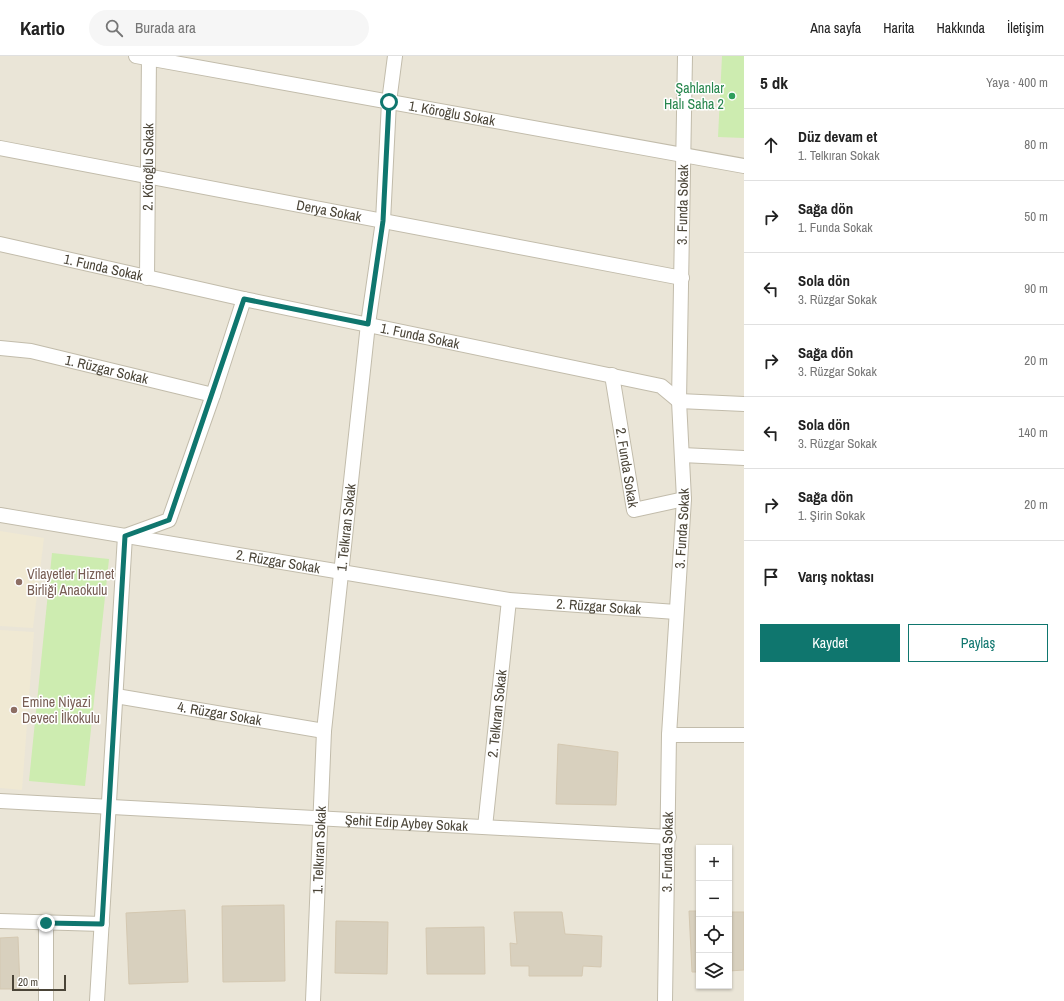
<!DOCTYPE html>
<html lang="tr">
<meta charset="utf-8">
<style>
:root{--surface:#fff;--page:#f6f6f6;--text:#222;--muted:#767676;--line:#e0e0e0;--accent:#0f766e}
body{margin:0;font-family:"Archivo Narrow",sans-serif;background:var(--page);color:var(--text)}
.controls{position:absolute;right:12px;bottom:12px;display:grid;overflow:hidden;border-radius:0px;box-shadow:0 1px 3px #0004}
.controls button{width:36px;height:36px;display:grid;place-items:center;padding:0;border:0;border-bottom:1px solid var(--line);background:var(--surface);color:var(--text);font:20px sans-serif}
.scale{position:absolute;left:12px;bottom:10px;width:54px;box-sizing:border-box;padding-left:4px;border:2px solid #4a4437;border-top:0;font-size:11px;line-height:14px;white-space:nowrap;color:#4a4437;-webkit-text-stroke:3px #fff;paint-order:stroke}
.stop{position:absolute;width:12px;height:12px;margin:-9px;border:3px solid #0f766e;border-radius:50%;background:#fff}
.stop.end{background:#0f766e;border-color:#fff;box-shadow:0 1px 4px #0008}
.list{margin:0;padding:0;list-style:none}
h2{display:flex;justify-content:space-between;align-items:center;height:52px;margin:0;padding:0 16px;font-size:17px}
h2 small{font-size:13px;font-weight:400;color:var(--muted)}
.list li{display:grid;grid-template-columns:26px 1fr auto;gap:12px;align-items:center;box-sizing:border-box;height:72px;padding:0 16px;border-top:1px solid var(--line)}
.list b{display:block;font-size:15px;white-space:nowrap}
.list p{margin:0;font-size:13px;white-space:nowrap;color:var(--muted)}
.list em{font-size:13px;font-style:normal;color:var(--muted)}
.actions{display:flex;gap:8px;padding:12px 16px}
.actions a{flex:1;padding:9px 0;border:1px solid var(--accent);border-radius:0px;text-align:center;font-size:14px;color:var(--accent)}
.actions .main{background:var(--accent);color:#fff}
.icon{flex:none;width:22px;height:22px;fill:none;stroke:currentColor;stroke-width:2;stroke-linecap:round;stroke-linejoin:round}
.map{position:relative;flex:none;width:744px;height:945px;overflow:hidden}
header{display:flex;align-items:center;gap:24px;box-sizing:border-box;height:56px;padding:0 20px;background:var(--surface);border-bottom:1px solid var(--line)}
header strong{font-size:19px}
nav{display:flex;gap:22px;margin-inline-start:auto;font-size:14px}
.search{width:280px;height:36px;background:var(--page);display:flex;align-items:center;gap:10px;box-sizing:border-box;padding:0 14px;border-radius:22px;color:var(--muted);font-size:15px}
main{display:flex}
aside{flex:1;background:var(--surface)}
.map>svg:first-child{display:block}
.residential{fill:#eae5d7;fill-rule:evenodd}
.education{fill:#f0e9d3}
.green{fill:#cdecb0}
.building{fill:#d8d0be;stroke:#d4c8b1}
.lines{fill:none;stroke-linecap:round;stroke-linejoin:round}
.minor-casing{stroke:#c2bcab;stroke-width:16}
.minor{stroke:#fff;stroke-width:14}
.route{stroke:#0f766e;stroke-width:5}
.leisure-dot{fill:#2e9e5b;stroke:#fff;stroke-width:1.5}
.education-dot{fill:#8d6e63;stroke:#fff;stroke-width:1.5}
.labels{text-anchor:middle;stroke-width:3;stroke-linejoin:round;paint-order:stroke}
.leisure-label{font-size:14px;fill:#27864d;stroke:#fff;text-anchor:end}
.street-label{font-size:14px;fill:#4a4437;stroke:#fff}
.education-label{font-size:14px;fill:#785e54;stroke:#fff;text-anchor:start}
</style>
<header>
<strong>Kartio</strong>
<div class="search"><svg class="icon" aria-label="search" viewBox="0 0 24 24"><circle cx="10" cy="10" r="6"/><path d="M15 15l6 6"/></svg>Burada ara</div>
<nav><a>Ana sayfa</a><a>Harita</a><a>Hakkında</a><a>İletişim</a></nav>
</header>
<main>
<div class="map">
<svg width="744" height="945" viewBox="0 0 744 945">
<rect width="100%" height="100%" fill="#f6f3ea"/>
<path class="residential" d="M0 0H744V945H0ZM699 792H729V930H699Z"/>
<g class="education">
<path d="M0 475 44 482 33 572 0 570Z"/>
<path d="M0 574 34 576 22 734 0 732Z"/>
</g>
<g class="green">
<path d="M722 0H744V82L718 81Z"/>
<path d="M52 497 109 503 85 730 29 725Z"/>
</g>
<g class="building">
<path d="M558 688 618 696 616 749 556 748Z"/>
<path d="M284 849 285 925 223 926 222 850Z"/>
<path d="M185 854 188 926 129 928 126 857Z"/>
<path d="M689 855H699V916H692Z"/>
<path d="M514 856H562L565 878 602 880 601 911 583 910 582 920H529V910H511L510 887 517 888Z"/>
<path d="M729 856H744V914L729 915Z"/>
<path d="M336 865 388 866 387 918 335 917Z"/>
<path d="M484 871 485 918H427L426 872Z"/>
<path d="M18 881 20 933H0V882Z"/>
</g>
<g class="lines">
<g class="minor-casing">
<g id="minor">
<path id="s1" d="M136 0 744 110"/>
<path id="s2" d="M0 92 682 222"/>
<path id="s3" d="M0 188 244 243 661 330 679 345 744 348"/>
<path id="s4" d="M147 222 149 0"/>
<path id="s5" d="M0 292 31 295 213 339"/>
<path id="s6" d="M612 319 634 454 684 443"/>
<path d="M682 399 744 402"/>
<path id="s7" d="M0 459 509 544 676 556"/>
<path id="s8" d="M116 640 324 675"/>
<path d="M669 679H744"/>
<path id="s9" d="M0 745 669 781"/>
<path id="s10" d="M485 771 509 544"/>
<path d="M0 865 102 868"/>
<path d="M46 945V867"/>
<path d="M97 945 125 480 169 464 213 339 244 243"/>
<path id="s11" d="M313 945 324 675 368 268 383 165 389 46 395 0"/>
<path id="s12" d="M665 945 669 679 684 443 679 345 685 0"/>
</g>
</g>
<use href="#minor" class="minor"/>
</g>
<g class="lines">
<path class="route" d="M46 867 102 868 125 480 169 464 244 243 368 268 383 165 389 46"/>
</g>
<circle class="leisure-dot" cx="732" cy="40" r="4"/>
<g class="education-dot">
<circle cx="19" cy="526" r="4"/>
<circle cx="14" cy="654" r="4"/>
</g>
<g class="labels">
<g class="leisure-label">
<text x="724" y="37">Şahlanlar<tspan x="724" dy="16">Halı Saha 2</tspan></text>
</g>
<g class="street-label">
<text dy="5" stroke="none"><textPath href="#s1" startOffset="321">1. Köroğlu Sokak</textPath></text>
<text dy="5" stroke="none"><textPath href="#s4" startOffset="111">2. Köroğlu Sokak</textPath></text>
<text dy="5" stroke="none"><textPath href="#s12" startOffset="797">3. Funda Sokak</textPath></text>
<text dy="5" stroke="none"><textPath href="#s2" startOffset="335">Derya Sokak</textPath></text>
<text dy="5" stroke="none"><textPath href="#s3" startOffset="106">1. Funda Sokak</textPath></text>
<text dy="5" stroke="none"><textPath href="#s3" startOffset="430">1. Funda Sokak</textPath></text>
<text dy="5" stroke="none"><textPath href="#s5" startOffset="109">1. Rüzgar Sokak</textPath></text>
<text dy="5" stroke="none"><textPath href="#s6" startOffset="94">2. Funda Sokak</textPath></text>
<text dy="5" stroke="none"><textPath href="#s11" startOffset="475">1. Telkıran Sokak</textPath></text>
<text dy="5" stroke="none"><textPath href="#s12" startOffset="473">3. Funda Sokak</textPath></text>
<text dy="5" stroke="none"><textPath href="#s7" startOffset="282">2. Rüzgar Sokak</textPath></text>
<text dy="5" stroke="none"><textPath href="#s7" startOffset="606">2. Rüzgar Sokak</textPath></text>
<text dy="5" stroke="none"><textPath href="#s10" startOffset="114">2. Telkıran Sokak</textPath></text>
<text dy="5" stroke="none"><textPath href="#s8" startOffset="105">4. Rüzgar Sokak</textPath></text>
<text dy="5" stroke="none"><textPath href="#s9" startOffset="407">Şehit Edip Aybey Sokak</textPath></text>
<text dy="5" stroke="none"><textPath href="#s11" startOffset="151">1. Telkıran Sokak</textPath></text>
<text dy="5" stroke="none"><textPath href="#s12" startOffset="149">3. Funda Sokak</textPath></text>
</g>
<g class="education-label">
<text x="27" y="523">Vilayetler Hizmet<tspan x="27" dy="16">Birliği Anaokulu</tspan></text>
<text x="22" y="651">Emine Niyazi<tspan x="22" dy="16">Deveci İlkokulu</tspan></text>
</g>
</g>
</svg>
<div class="controls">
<button>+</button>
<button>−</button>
<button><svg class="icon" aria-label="locate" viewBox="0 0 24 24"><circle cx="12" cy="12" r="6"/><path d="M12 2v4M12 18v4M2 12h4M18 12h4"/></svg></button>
<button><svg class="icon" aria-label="layers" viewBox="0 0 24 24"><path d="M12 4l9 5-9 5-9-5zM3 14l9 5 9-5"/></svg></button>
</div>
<div class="scale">20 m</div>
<div class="stop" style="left:389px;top:46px"></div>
<div class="stop end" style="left:46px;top:867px"></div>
</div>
<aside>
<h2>5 dk<small>Yaya · 400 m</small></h2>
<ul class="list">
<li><svg class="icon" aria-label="ahead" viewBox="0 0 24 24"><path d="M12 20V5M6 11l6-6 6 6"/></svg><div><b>Düz devam et</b><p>1. Telkıran Sokak</p></div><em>80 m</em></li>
<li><svg class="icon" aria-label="right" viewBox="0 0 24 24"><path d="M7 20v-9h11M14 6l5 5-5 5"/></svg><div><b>Sağa dön</b><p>1. Funda Sokak</p></div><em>50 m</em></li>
<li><svg class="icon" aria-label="left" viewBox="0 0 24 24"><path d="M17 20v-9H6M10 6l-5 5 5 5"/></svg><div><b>Sola dön</b><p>3. Rüzgar Sokak</p></div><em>90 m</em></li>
<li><svg class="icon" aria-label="right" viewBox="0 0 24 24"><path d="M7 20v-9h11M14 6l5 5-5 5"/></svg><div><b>Sağa dön</b><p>3. Rüzgar Sokak</p></div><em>20 m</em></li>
<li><svg class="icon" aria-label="left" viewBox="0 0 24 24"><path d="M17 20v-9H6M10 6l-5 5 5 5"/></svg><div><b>Sola dön</b><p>3. Rüzgar Sokak</p></div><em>140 m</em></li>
<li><svg class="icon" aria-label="right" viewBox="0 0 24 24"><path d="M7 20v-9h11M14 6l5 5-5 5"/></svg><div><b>Sağa dön</b><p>1. Şirin Sokak</p></div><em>20 m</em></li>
<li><svg class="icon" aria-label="arrive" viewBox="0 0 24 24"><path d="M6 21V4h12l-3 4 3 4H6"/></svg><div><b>Varış noktası</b></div></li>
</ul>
<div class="actions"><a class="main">Kaydet</a><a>Paylaş</a></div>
</aside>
</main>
